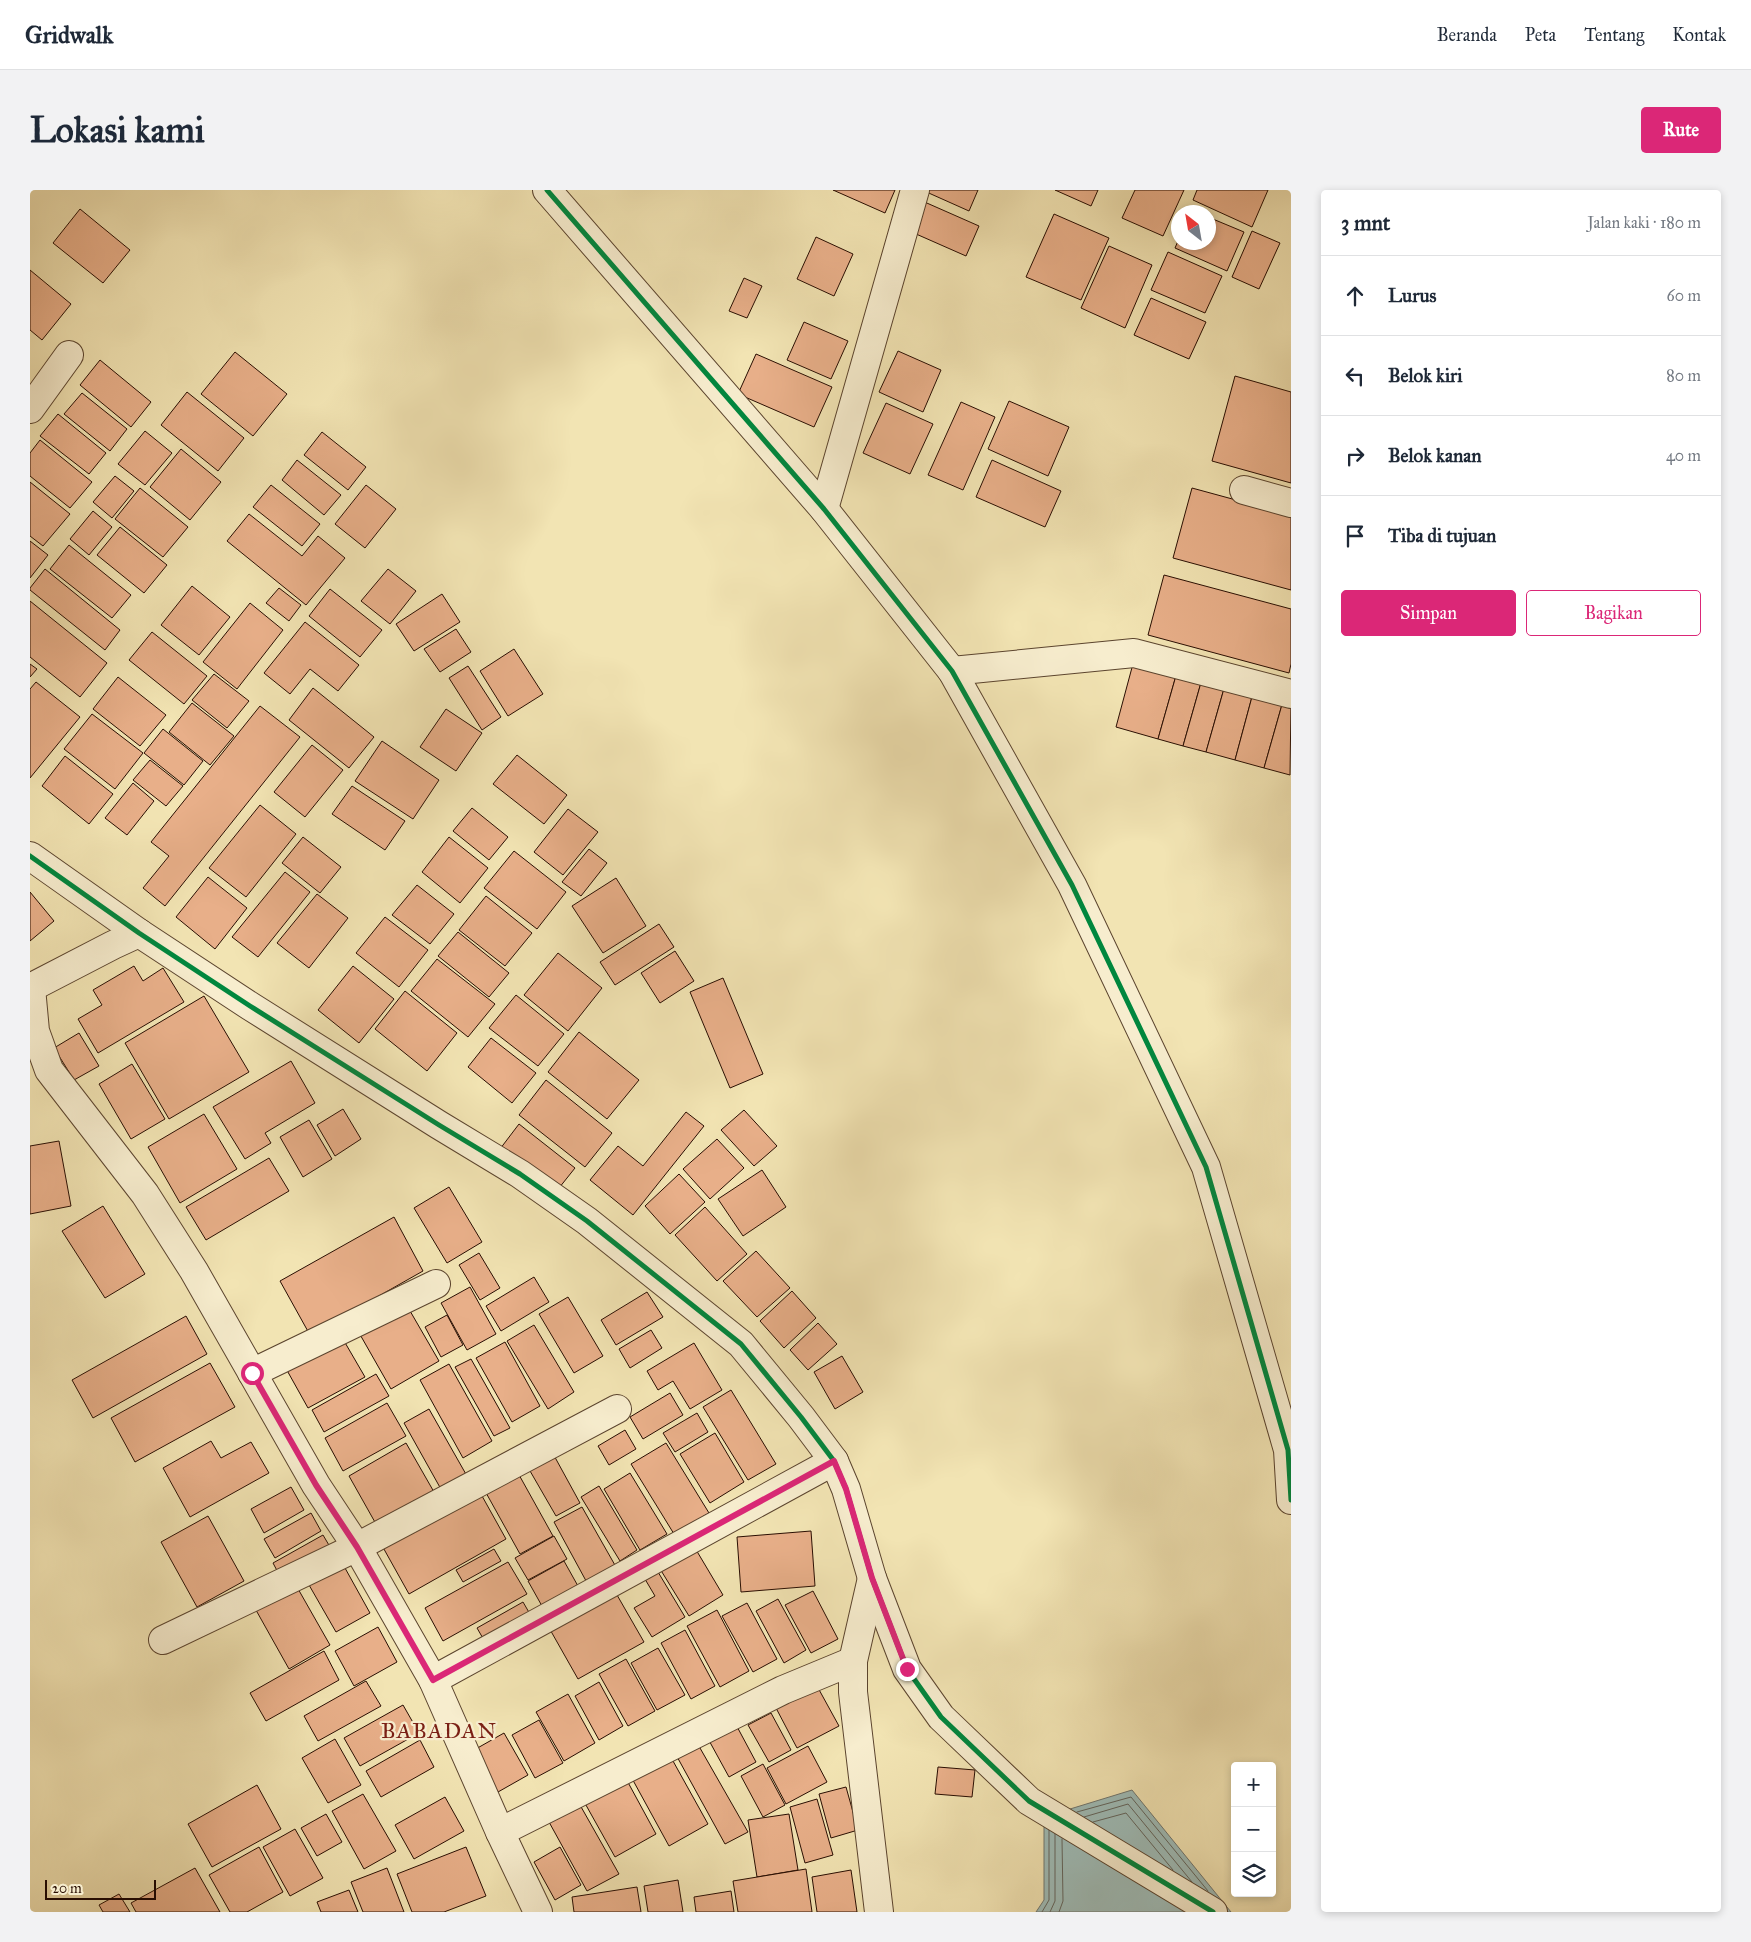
<!DOCTYPE html>
<html lang="id">
<meta charset="utf-8">
<style>
:root{--surface:#fff;--page:#f2f2f3;--text:#1f2937;--muted:#747a83;--line:#e0e1e3;--accent:#db2777}
body{margin:0;font-family:"IM FELL Great Primer",serif;background:var(--page);color:var(--text)}
.controls{position:absolute;right:15px;bottom:15px;display:grid;overflow:hidden;border-radius:5px;box-shadow:0 2px 8px #0003}
.controls button{width:45px;height:45px;display:grid;place-items:center;padding:0;border:0;border-bottom:1px solid var(--line);background:var(--surface);color:var(--text);font:25px sans-serif}
.compass{position:absolute;left:1141px;top:15px;width:45px;height:45px;border-radius:50%;background:var(--surface);box-shadow:0 2px 8px #0003;rotate:329deg}
.scale{position:absolute;left:15px;bottom:12px;width:111px;box-sizing:border-box;padding-left:5px;border:2px solid #290e02;border-top:0;font-size:14px;line-height:18px;white-space:nowrap;color:#290e02;-webkit-text-stroke:4px #f7edce;paint-order:stroke}
.stop{position:absolute;width:15px;height:15px;margin:-11px;border:4px solid #db2777;border-radius:50%;background:#fff}
.stop.end{background:#db2777;border-color:#fff;box-shadow:0 1px 5px #0008}
.list{margin:0;padding:0;list-style:none}
h2{display:flex;justify-content:space-between;align-items:center;height:65px;margin:0;padding:0 20px;font-size:21px}
h2 small{font-size:16px;font-weight:400;color:var(--muted)}
.list li{display:grid;grid-template-columns:32px 1fr auto;gap:15px;align-items:center;box-sizing:border-box;height:80px;padding:0 20px;border-top:1px solid var(--line)}
.list b{display:block;font-size:19px;white-space:nowrap}
.list em{font-size:16px;font-style:normal;color:var(--muted)}
.actions{display:flex;gap:10px;padding:15px 20px}
.actions a{flex:1;padding:11px 0;border:1px solid var(--accent);border-radius:5px;text-align:center;font-size:18px;color:var(--accent)}
.actions .main{background:var(--accent);color:#fff}
.icon{flex:none;width:28px;height:28px;fill:none;stroke:currentColor;stroke-width:2;stroke-linecap:round;stroke-linejoin:round}
.map{position:relative;flex:none;width:1261px;height:1722px;overflow:hidden;border-radius:5px}
header{display:flex;align-items:center;gap:30px;box-sizing:border-box;height:70px;padding:0 25px;background:var(--surface);border-bottom:1px solid var(--line)}
header strong{font-size:24px}
nav{display:flex;gap:28px;margin-inline-start:auto;font-size:18px}
.intro{display:flex;align-items:center;justify-content:space-between;box-sizing:border-box;height:120px;padding:0 30px}
h1{margin:0;font-size:35px}
.button{padding:12px 22px;border-radius:5px;background:var(--accent);color:#fff;font-size:18px;font-weight:700}
main{display:flex;gap:30px;padding:0 30px}
aside{flex:1;background:var(--surface);border-radius:5px;box-shadow:0 2px 8px #0003}
.map>svg:first-child{display:block}
.water{fill:#9fbcb7;stroke:#70766f}
.lines{fill:none;stroke-linecap:round;stroke-linejoin:round}
.shore{stroke:#64655c;stroke-width:1}
.building{fill:#e8af89;stroke:#290e02}
.minor-casing{stroke:#5b442e;stroke-width:30}
.minor{stroke:#f7edce;stroke-width:28}
.cycleway-casing{stroke:#f7edce;stroke-width:8}
.cycleway{stroke:#00873e;stroke-width:5}
.route{stroke:#db2777;stroke-width:6}
.labels{text-anchor:middle;stroke-width:4.5;stroke-linejoin:round;paint-order:stroke}
.quarter-label{font-size:22px;letter-spacing:1px;fill:#7a1f14;stroke:#f7edce}
</style>
<header>
<strong>Gridwalk</strong>
<nav><a>Beranda</a><a>Peta</a><a>Tentang</a><a>Kontak</a></nav>
</header>
<div class="intro"><h1>Lokasi kami</h1><a class="button">Rute</a></div>
<main>
<div class="map">
<svg width="1261" height="1722" viewBox="0 0 1261 1722">
<rect width="100%" height="100%" fill="#f2e4b3"/>
<filter id="stains"><feTurbulence type="fractalNoise" baseFrequency=".004" numOctaves="4"/><feColorMatrix values="0 0 0 0 .2 0 0 0 0 .09 0 0 0 0 .02 0 0 0 .5 -.17"/></filter>
<radialGradient id="worn" r=".72"><stop offset=".6" stop-color="#630" stop-opacity="0"/><stop offset="1" stop-color="#630" stop-opacity=".3"/></radialGradient>
<path class="water" d="M1102 1600 1201 1722H1006L1014 1710V1627Z"/>
<g class="lines">
<g class="shore">
<path d="M1047 1622 1101 1607 1178 1701"/>
<path d="M1054 1627 1098 1614 1162 1692"/>
<path d="M1063 1632 1096 1623 1143 1680"/>
<path d="M1012 1722 1019 1710V1640"/>
<path d="M1020 1722 1025 1711V1644"/>
<path d="M1029 1722 1033 1711 1032 1649"/>
</g>
</g>
<g class="building">
<path d="M803 0H865L855 23Z"/>
<path d="M892 0H948L939 21Z"/>
<path d="M1025 0H1068L1061 16Z"/>
<path d="M1105 0H1154L1133 46 1092 28Z"/>
<path d="M1167 0H1238L1222 37 1163 10Z"/>
<path d="M890 10 949 36 936 66 877 40Z"/>
<path d="M50 19 100 60 73 93 23 53Z"/>
<path d="M1024 24 1079 48 1051 110 996 87Z"/>
<path d="M1178 27 1214 42 1197 81 1145 58 1148 51V52H1178Z"/>
<path d="M1222 41 1250 53 1229 99 1202 87Z"/>
<path d="M786 47 823 64 804 106 767 89Z"/>
<path d="M1079 56 1122 75 1095 138 1051 118Z"/>
<path d="M1138 62 1192 86 1175 123 1121 100Z"/>
<path d="M0 80 41 114 12 150 0 140Z"/>
<path d="M714 88 732 96 717 128 699 121Z"/>
<path d="M1121 108 1176 132 1159 169 1104 145Z"/>
<path d="M774 132 818 151 801 189 757 170Z"/>
<path d="M868 161 911 180 893 222 849 202Z"/>
<path d="M205 162 257 204 223 246 171 204Z"/>
<path d="M726 164 802 197 784 237 708 204Z"/>
<path d="M70 170 121 212 101 237 50 195Z"/>
<path d="M1205 186 1261 202V293L1182 271Z"/>
<path d="M157 202 214 248 188 281 131 235Z"/>
<path d="M52 203 97 239 80 261 34 224Z"/>
<path d="M979 211 1039 237 1018 286 958 259Z"/>
<path d="M931 212 965 227 933 300 898 285Z"/>
<path d="M856 213 903 234 880 284 833 263Z"/>
<path d="M28 224 76 263 59 284 10 246Z"/>
<path d="M115 241 142 263 115 295 88 274Z"/>
<path d="M292 242 336 277 318 300 274 265Z"/>
<path d="M10 250 62 292 40 318 0 286V263Z"/>
<path d="M151 259 191 292 160 330 120 297Z"/>
<path d="M267 270 311 305 294 325 252 290Z"/>
<path d="M962 270 1031 301 1015 337 946 307Z"/>
<path d="M85 286 104 301 82 328 63 312Z"/>
<path d="M0 292 40 324 13 356 0 346Z"/>
<path d="M241 295 290 334 272 356 223 317Z"/>
<path d="M336 295 366 319 335 358 305 334Z"/>
<path d="M110 298 158 337 133 367 85 329Z"/>
<path d="M1162 298 1261 325V400L1143 368Z"/>
<path d="M63 321 82 337 59 365 40 349Z"/>
<path d="M219 324 272 366 288 346 315 368 276 415 197 351Z"/>
<path d="M90 337 137 375 114 403 67 365Z"/>
<path d="M0 351 18 365 0 388Z"/>
<path d="M39 355 101 405 82 428 20 379Z"/>
<path d="M15 379 90 440 75 460 0 400V398Z"/>
<path d="M358 379 386 401 360 434 331 411Z"/>
<path d="M1134 385 1261 419V474L1259 483 1118 445Z"/>
<path d="M162 396 200 427 169 465 131 435Z"/>
<path d="M249 398 271 415 259 431 236 413Z"/>
<path d="M300 399 352 440 330 467 279 426Z"/>
<path d="M412 404 430 432 384 461 366 434Z"/>
<path d="M0 411 77 473 50 507 0 467Z"/>
<path d="M220 413 253 440 207 499 173 472Z"/>
<path d="M275 432 329 475 308 501 280 479 260 504 234 483Z"/>
<path d="M426 439 441 462 410 482 394 459Z"/>
<path d="M122 442 177 486 154 514 99 470Z"/>
<path d="M484 459 513 504 478 526 450 481Z"/>
<path d="M1104 470 1147 482 1128 549 1086 537Z"/>
<path d="M0 474 7 479 0 487Z"/>
<path d="M438 476 471 527 452 540 419 488Z"/>
<path d="M1147 482 1172 489 1153 556 1128 549Z"/>
<path d="M184 484 219 511 197 538 162 510Z"/>
<path d="M88 487 136 525 110 556 63 519Z"/>
<path d="M1172 489 1195 495 1176 562 1153 556Z"/>
<path d="M6 492 50 527 0 588V499Z"/>
<path d="M1195 495 1223 503 1205 570 1176 562Z"/>
<path d="M283 498 344 547 319 578 259 530Z"/>
<path d="M1223 503 1253 511 1234 578 1205 570Z"/>
<path d="M1253 511 1261 513 1260 585 1234 578Z"/>
<path d="M162 513 204 546 180 575 139 542Z"/>
<path d="M230 516 270 547 135 716 113 698 139 666 121 652Z"/>
<path d="M416 519 452 543 426 581 390 557Z"/>
<path d="M62 524 113 563 85 599 34 559Z"/>
<path d="M133 539 173 571 154 595 114 563Z"/>
<path d="M352 551 409 590 383 629 325 591Z"/>
<path d="M282 555 313 580 275 627 244 602Z"/>
<path d="M487 565 537 605 514 634 463 594Z"/>
<path d="M35 566 83 604 59 634 12 596Z"/>
<path d="M120 570 153 596 136 616 103 590Z"/>
<path d="M103 593 124 611 97 645 75 628Z"/>
<path d="M322 596 375 631 355 660 302 624Z"/>
<path d="M230 615 266 644 216 707 179 678Z"/>
<path d="M442 618 478 647 459 670 423 641Z"/>
<path d="M538 619 568 642 533 685 504 662Z"/>
<path d="M273 647 311 677 290 703 252 673Z"/>
<path d="M419 647 458 678 430 713 392 682Z"/>
<path d="M559 659 577 673 551 706 532 692Z"/>
<path d="M484 661 536 702 507 739 454 698Z"/>
<path d="M255 682 280 702 228 767 202 747Z"/>
<path d="M178 687 217 718 185 759 146 727Z"/>
<path d="M586 688 616 736 573 763 542 716Z"/>
<path d="M387 695 424 724 400 754 362 725Z"/>
<path d="M0 702 24 731 0 751Z"/>
<path d="M287 704 318 728 279 778 247 753Z"/>
<path d="M456 706 502 743 475 776 429 740Z"/>
<path d="M355 727 398 760 369 797 326 763Z"/>
<path d="M629 734 644 757 585 795 570 772Z"/>
<path d="M428 742 479 783 459 807 408 766Z"/>
<path d="M645 761 664 791 630 813 611 783Z"/>
<path d="M528 763 572 798 538 841 494 805Z"/>
<path d="M407 769 465 814 438 847 381 801Z"/>
<path d="M104 776 113 791 133 778 154 812 68 863 48 829 72 815 63 800Z"/>
<path d="M323 776 364 809 329 853 288 820Z"/>
<path d="M693 788 733 884 700 898 660 802Z"/>
<path d="M375 801 427 843 397 881 345 839Z"/>
<path d="M486 805 534 844 508 876 459 838Z"/>
<path d="M174 806 219 882 139 929 95 853Z"/>
<path d="M549 842 609 890 577 929 518 882Z"/>
<path d="M49 843 69 876 44 890 24 858Z"/>
<path d="M461 848 506 883 482 913 438 877Z"/>
<path d="M261 871 285 913 235 943 241 953 215 969 183 917Z"/>
<path d="M102 874 135 929 101 949 69 894Z"/>
<path d="M516 890 582 943 555 977 489 925Z"/>
<path d="M313 919 331 949 305 966 287 935Z"/>
<path d="M714 920 747 956 724 976 691 940Z"/>
<path d="M656 922 674 936 603 1025 560 990 588 956 613 976Z"/>
<path d="M174 924 207 979 150 1013 118 957Z"/>
<path d="M279 930 302 969 273 987 250 947Z"/>
<path d="M489 934 545 978 525 1003 470 959Z"/>
<path d="M687 949 714 978 680 1009 653 979Z"/>
<path d="M29 951 41 1016 0 1024V956Z"/>
<path d="M239 968 259 1001 176 1050 156 1017Z"/>
<path d="M732 980 756 1017 713 1046 688 1009Z"/>
<path d="M649 984 675 1012 640 1044 615 1016Z"/>
<path d="M419 997 452 1052 417 1073 384 1018Z"/>
<path d="M73 1016 115 1084 75 1108 32 1041Z"/>
<path d="M675 1017 717 1064 687 1091 645 1045Z"/>
<path d="M364 1027 393 1081 280 1145 250 1091Z"/>
<path d="M726 1061 760 1098 727 1127 693 1091Z"/>
<path d="M449 1063 470 1098 450 1110 429 1075Z"/>
<path d="M504 1087 519 1112 471 1141 456 1116Z"/>
<path d="M440 1097 466 1144 437 1160 411 1113Z"/>
<path d="M762 1101 786 1128 754 1158 730 1131Z"/>
<path d="M617 1102 633 1127 586 1155 571 1130Z"/>
<path d="M538 1107 573 1166 544 1183 509 1124Z"/>
<path d="M376 1114 409 1171 361 1199 328 1141Z"/>
<path d="M417 1125 433 1155 411 1167 395 1137Z"/>
<path d="M156 1126 177 1164 63 1228 42 1190Z"/>
<path d="M788 1133 807 1154 778 1180 760 1160Z"/>
<path d="M504 1135 544 1202 518 1219 477 1151Z"/>
<path d="M621 1140 632 1158 600 1178 589 1159Z"/>
<path d="M310 1144 335 1187 278 1218 254 1175Z"/>
<path d="M475 1152 510 1216 482 1232 446 1168Z"/>
<path d="M664 1153 692 1200 660 1219 643 1191 628 1200 617 1181Z"/>
<path d="M812 1166 833 1202 805 1219 784 1182Z"/>
<path d="M441 1169 480 1238 464 1246 425 1177Z"/>
<path d="M180 1173 205 1217 105 1272 81 1228Z"/>
<path d="M419 1174 462 1251 433 1268 390 1190Z"/>
<path d="M346 1184 359 1206 294 1242 282 1220Z"/>
<path d="M701 1200 746 1274 718 1290 673 1217Z"/>
<path d="M640 1203 653 1225 613 1249 600 1227Z"/>
<path d="M357 1213 376 1246 313 1281 295 1248Z"/>
<path d="M399 1219 437 1286 412 1301 374 1233Z"/>
<path d="M667 1223 678 1242 645 1262 633 1243Z"/>
<path d="M595 1240 606 1259 579 1275 568 1256Z"/>
<path d="M685 1243 714 1292 680 1313 650 1264Z"/>
<path d="M181 1251 191 1268 221 1252 239 1283 160 1327 133 1278Z"/>
<path d="M376 1253 404 1302 346 1334 319 1286Z"/>
<path d="M636 1253 679 1323 644 1344 601 1274Z"/>
<path d="M521 1260 550 1313 526 1326 496 1274Z"/>
<path d="M488 1283 523 1346 490 1364 455 1301Z"/>
<path d="M600 1283 637 1344 610 1360 574 1299Z"/>
<path d="M569 1296 607 1360 590 1371 551 1307Z"/>
<path d="M261 1297 274 1320 234 1343 221 1319Z"/>
<path d="M447 1297 476 1349 379 1404 350 1352Z"/>
<path d="M552 1317 590 1384 561 1400 524 1332Z"/>
<path d="M281 1323 291 1341 245 1368 234 1349Z"/>
<path d="M178 1326 214 1391 167 1417 131 1352Z"/>
<path d="M781 1341 785 1396 711 1402 707 1347Z"/>
<path d="M293 1345 303 1362 252 1390 243 1373Z"/>
<path d="M524 1346 537 1369 498 1390 485 1368Z"/>
<path d="M662 1353 693 1405 659 1426 627 1374Z"/>
<path d="M464 1359 471 1371 433 1392 426 1380Z"/>
<path d="M310 1369 340 1423 306 1442 275 1388Z"/>
<path d="M534 1371 553 1405 517 1425 498 1391Z"/>
<path d="M478 1372 497 1404 413 1451 395 1418Z"/>
<path d="M622 1372 655 1427 622 1447 604 1418 625 1406 609 1379Z"/>
<path d="M263 1390 300 1455 259 1479 222 1413Z"/>
<path d="M583 1398 614 1452 548 1489 518 1436Z"/>
<path d="M783 1401 808 1449 781 1463 755 1415Z"/>
<path d="M748 1409 776 1460 754 1473 726 1421Z"/>
<path d="M493 1412 504 1431 458 1457 447 1438Z"/>
<path d="M717 1413 747 1469 723 1482 692 1426Z"/>
<path d="M687 1420 719 1481 690 1497 657 1436Z"/>
<path d="M348 1437 367 1472 324 1496 305 1461Z"/>
<path d="M655 1440 685 1496 661 1509 631 1453Z"/>
<path d="M628 1458 655 1505 627 1520 601 1473Z"/>
<path d="M294 1461 309 1490 236 1531 220 1503Z"/>
<path d="M596 1469 625 1521 598 1536 569 1484Z"/>
<path d="M336 1491 351 1516 288 1551 274 1526Z"/>
<path d="M569 1492 593 1536 569 1550 545 1506Z"/>
<path d="M787 1496 809 1536 767 1558 746 1518Z"/>
<path d="M538 1504 565 1553 534 1571 506 1522Z"/>
<path d="M373 1515 389 1543 330 1576 314 1548Z"/>
<path d="M741 1523 761 1560 739 1572 718 1535Z"/>
<path d="M509 1530 533 1573 505 1588 482 1545Z"/>
<path d="M704 1531 726 1572 699 1587 676 1545Z"/>
<path d="M474 1543 498 1585 468 1602 444 1560Z"/>
<path d="M305 1549 331 1595 298 1613 272 1568Z"/>
<path d="M390 1550 404 1577 351 1607 336 1581Z"/>
<path d="M666 1551 718 1642 695 1654 645 1563Z"/>
<path d="M778 1556 797 1592 756 1614 737 1578Z"/>
<path d="M638 1562 678 1634 639 1656 599 1583Z"/>
<path d="M733 1574 755 1615 733 1627 711 1586Z"/>
<path d="M908 1577 945 1580 942 1607 905 1604Z"/>
<path d="M594 1585 626 1644 585 1667 552 1608Z"/>
<path d="M227 1595 251 1639 182 1677 158 1634Z"/>
<path d="M816 1597 828 1640 801 1648 789 1604Z"/>
<path d="M333 1604 366 1661 334 1679 302 1621Z"/>
<path d="M415 1607 434 1641 384 1669 365 1635Z"/>
<path d="M787 1609 803 1665 775 1673 760 1617Z"/>
<path d="M550 1615 589 1684 557 1701 519 1632Z"/>
<path d="M296 1624 312 1652 287 1666 271 1638Z"/>
<path d="M759 1624 768 1680 727 1687 718 1630Z"/>
<path d="M265 1639 293 1688 260 1706 233 1657Z"/>
<path d="M229 1657 253 1702 217 1722H200L179 1685Z"/>
<path d="M436 1657 456 1706 414 1722H382L367 1684Z"/>
<path d="M530 1657 551 1695 525 1710 504 1672Z"/>
<path d="M165 1678 190 1722H106L101 1713Z"/>
<path d="M357 1678 374 1722H333L321 1692Z"/>
<path d="M776 1679 782 1722H708L703 1691Z"/>
<path d="M821 1680 827 1722H787L782 1687Z"/>
<path d="M648 1690 653 1722H618L614 1696Z"/>
<path d="M607 1697 611 1722H544L542 1707Z"/>
<path d="M319 1700 328 1722H291L287 1712Z"/>
<path d="M701 1701 704 1722H666L664 1707Z"/>
<path d="M89 1704 100 1722H73L69 1715Z"/>
</g>
<g class="lines">
<g class="minor-casing">
<g id="minor">
<path d="M517 0 794 319 922 481 1042 695 1176 977 1258 1260 1261 1310"/>
<path d="M0 219 39 165"/>
<path d="M1214 300 1261 313"/>
<path d="M794 319 885 0"/>
<path d="M922 481 1104 463 1261 504"/>
<path d="M0 666 109 743 220 816 409 935 490 984 557 1031 711 1154 771 1227 804 1271 816 1299 842 1388 877 1479 911 1527 999 1611 1183 1722"/>
<path d="M0 798 83 755 109 743"/>
<path d="M1 798 5 841 19 880 115 1004 164 1081 286 1295 327 1357 403 1490 470 1642 508 1722"/>
<path d="M222 1183 406 1094"/>
<path d="M842 1388 823 1471V1502L849 1722"/>
<path d="M133 1450 327 1357 587 1219"/>
<path d="M403 1490 804 1271"/>
<path d="M470 1642 753 1500 823 1471"/>
</g>
</g>
<use href="#minor" class="minor"/>
<g class="cycleway-casing">
<g id="cycleway">
<path d="M517 0 794 319 922 481 1042 695 1176 977 1258 1260 1261 1310"/>
<path d="M0 666 109 743 220 816 409 935 490 984 557 1031 711 1154 771 1227 804 1271 816 1299 842 1388 877 1479 911 1527 999 1611 1183 1722"/>
</g>
</g>
<use href="#cycleway" class="cycleway"/>
</g>
<g class="lines">
<path class="route" d="M222 1183 286 1295 327 1357 403 1490 804 1271 816 1299 842 1388 877 1479"/>
</g>
<g class="labels">
<g class="quarter-label">
<text x="409" y="1548">BABADAN</text>
</g>
</g>
<rect width="100%" height="100%" filter="url(#stains)"/>
<rect width="100%" height="100%" fill="url(#worn)"/>
</svg>
<div class="controls">
<button>+</button>
<button>−</button>
<button><svg class="icon" aria-label="layers" viewBox="0 0 24 24"><path d="M12 4l9 5-9 5-9-5zM3 14l9 5 9-5"/></svg></button>
</div>
<svg class="compass" viewBox="-18 -18 36 36"><path d="M0-13l5 13h-10z" fill="#e53935"/><path d="M0 13l5-13h-10z" fill="#747a83"/></svg>
<div class="scale">20 m</div>
<div class="stop" style="left:222px;top:1183px"></div>
<div class="stop end" style="left:877px;top:1479px"></div>
</div>
<aside>
<h2>3 mnt<small>Jalan kaki · 180 m</small></h2>
<ul class="list">
<li><svg class="icon" aria-label="ahead" viewBox="0 0 24 24"><path d="M12 20V5M6 11l6-6 6 6"/></svg><div><b>Lurus</b></div><em>60 m</em></li>
<li><svg class="icon" aria-label="left" viewBox="0 0 24 24"><path d="M17 20v-9H6M10 6l-5 5 5 5"/></svg><div><b>Belok kiri</b></div><em>80 m</em></li>
<li><svg class="icon" aria-label="right" viewBox="0 0 24 24"><path d="M7 20v-9h11M14 6l5 5-5 5"/></svg><div><b>Belok kanan</b></div><em>40 m</em></li>
<li><svg class="icon" aria-label="arrive" viewBox="0 0 24 24"><path d="M6 21V4h12l-3 4 3 4H6"/></svg><div><b>Tiba di tujuan</b></div></li>
</ul>
<div class="actions"><a class="main">Simpan</a><a>Bagikan</a></div>
</aside>
</main>
